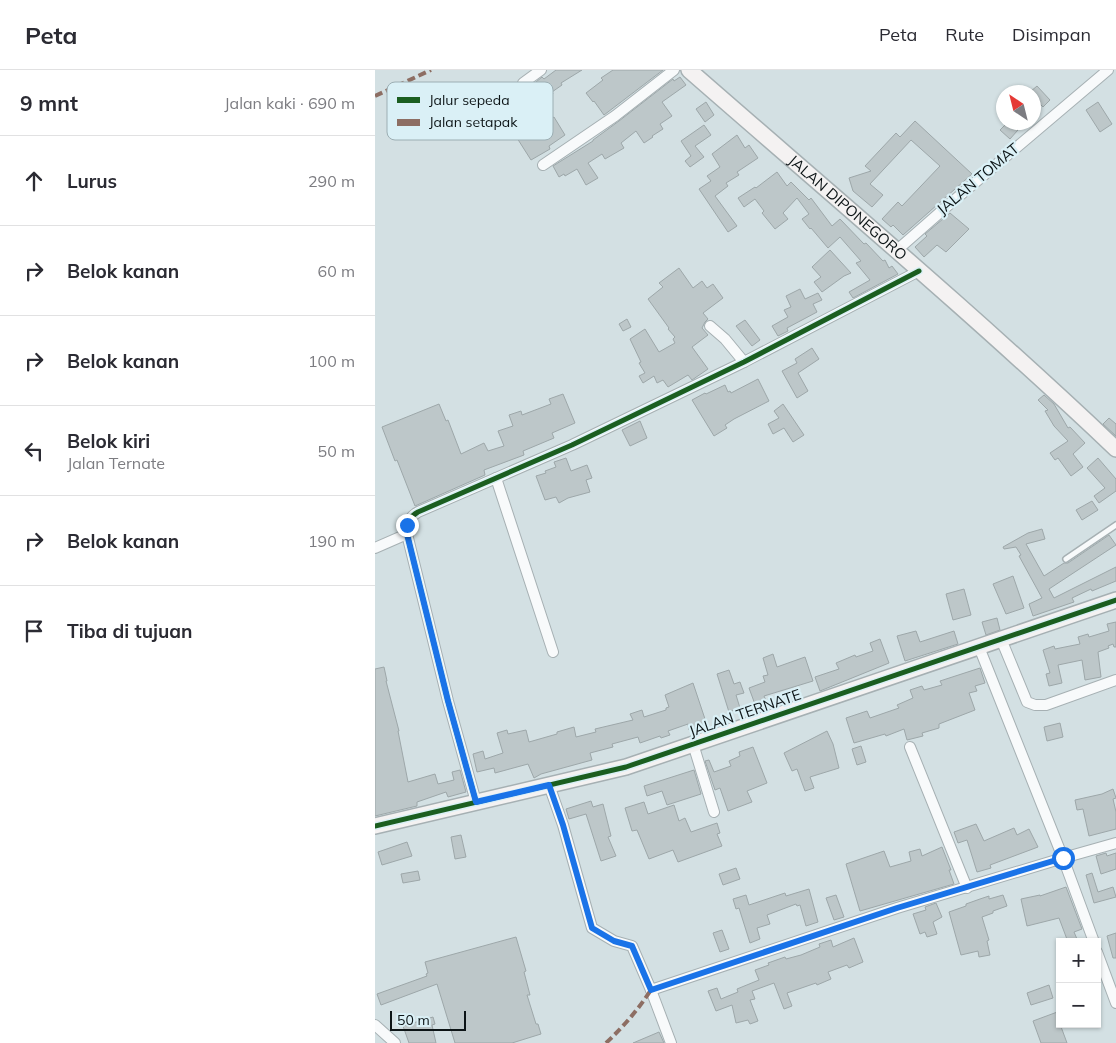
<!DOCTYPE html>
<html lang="id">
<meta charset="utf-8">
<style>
:root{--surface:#fff;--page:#f2f2f3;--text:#2b2b33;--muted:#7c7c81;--line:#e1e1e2}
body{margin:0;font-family:Mulish,sans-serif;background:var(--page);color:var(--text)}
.controls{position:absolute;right:15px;bottom:15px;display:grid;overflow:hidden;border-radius:0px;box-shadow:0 1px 4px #0004}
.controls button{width:45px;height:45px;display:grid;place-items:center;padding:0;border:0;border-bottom:1px solid var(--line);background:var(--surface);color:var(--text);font:25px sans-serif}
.compass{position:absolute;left:621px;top:15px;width:45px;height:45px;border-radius:50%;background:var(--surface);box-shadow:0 1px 4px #0004;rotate:325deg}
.scale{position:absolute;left:15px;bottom:12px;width:76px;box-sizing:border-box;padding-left:5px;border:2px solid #0c1416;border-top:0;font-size:14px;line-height:18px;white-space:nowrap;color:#0c1416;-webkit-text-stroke:4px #daf0f6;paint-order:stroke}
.stop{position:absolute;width:15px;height:15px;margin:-11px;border:4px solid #1a73e8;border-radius:50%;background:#fff}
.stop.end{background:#1a73e8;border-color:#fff;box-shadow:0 1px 5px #0008}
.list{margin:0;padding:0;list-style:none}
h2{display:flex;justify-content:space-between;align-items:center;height:65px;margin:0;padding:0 20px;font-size:21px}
h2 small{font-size:16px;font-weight:400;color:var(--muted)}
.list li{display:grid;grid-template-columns:32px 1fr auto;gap:15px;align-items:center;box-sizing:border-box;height:90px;padding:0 20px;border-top:1px solid var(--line)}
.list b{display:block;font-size:19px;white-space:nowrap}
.list p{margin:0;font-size:16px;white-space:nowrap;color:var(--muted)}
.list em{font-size:16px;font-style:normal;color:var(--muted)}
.icon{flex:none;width:28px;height:28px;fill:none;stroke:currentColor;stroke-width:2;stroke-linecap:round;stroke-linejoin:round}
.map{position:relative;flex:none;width:741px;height:973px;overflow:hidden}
header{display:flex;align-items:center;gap:30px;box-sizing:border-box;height:70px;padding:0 25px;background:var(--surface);border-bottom:1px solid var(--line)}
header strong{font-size:24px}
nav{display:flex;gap:28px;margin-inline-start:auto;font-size:18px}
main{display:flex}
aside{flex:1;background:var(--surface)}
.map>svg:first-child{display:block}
.building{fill:#bdc7c9;stroke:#9da7a9}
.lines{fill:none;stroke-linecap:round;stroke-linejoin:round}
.lane-casing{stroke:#a6b0b3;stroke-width:8}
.street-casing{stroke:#a6b0b3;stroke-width:12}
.secondary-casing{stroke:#a6b0b3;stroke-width:18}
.lane{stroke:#f8fafb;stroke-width:5}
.street{stroke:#f8fafb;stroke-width:10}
.secondary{stroke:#f4f2f2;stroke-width:15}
.quiet{stroke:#8d6e63;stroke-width:4;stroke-dasharray:8 4;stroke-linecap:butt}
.cycleway-casing{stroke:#daf0f6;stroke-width:8}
.cycleway{stroke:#1b5e20;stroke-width:5}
.route{stroke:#1a73e8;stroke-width:6}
.labels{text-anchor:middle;stroke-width:4.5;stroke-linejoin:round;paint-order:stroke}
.street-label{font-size:15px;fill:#0c1416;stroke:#daf0f6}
.key{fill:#daf0f6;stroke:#9caeb3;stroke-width:1}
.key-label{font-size:14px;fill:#0c1416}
</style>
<header>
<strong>Peta</strong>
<nav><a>Peta</a><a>Rute</a><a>Disimpan</a></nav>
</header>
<main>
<aside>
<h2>9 mnt<small>Jalan kaki · 690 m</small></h2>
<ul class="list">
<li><svg class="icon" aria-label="ahead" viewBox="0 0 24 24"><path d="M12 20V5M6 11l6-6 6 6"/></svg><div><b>Lurus</b></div><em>290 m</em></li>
<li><svg class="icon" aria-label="right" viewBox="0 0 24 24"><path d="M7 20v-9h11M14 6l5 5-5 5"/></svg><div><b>Belok kanan</b></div><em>60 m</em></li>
<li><svg class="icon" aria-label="right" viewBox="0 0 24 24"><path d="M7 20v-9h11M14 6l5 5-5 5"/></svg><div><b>Belok kanan</b></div><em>100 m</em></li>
<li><svg class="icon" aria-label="left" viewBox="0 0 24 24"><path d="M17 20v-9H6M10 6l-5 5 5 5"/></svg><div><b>Belok kiri</b><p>Jalan Ternate</p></div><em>50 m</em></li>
<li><svg class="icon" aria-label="right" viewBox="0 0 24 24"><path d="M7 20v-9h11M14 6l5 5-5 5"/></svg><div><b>Belok kanan</b></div><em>190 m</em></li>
<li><svg class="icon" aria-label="arrive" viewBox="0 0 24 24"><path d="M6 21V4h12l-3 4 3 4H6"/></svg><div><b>Tiba di tujuan</b></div></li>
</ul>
</aside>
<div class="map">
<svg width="741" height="973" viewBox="0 0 741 973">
<rect width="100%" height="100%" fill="#d3e0e3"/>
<g class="building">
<path d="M181 0H207L186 13 187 15 177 22 178 24 165 32 155 17 167 7 169 9Z"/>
<path d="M238 0H288L229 45 219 31 218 32 211 23 228 10 226 8Z"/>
<path d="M305 7 311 15 287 32 297 46 285 54 288 59 277 66 278 67 269 73 261 61 246 73 249 78 230 89 227 84 213 93 223 108 211 115 202 99 190 106 189 104 184 107 178 96 218 71V70L244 51 298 9 299 11Z"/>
<path d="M662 16 675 30 668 37 658 27V22H655Z"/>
<path d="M331 32 339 45 330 52 321 39Z"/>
<path d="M723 32 737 54 725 62 711 40Z"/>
<path d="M179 47 190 65 174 76 175 79 156 90 142 68Z"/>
<path d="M540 51 597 104 528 165 518 155 516 157 507 149 523 132 527 136 565 96 536 70 495 114 508 125 497 137 478 121 474 108 496 101 490 96 521 63 525 67Z"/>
<path d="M633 52H650L635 69 625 60Z"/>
<path d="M329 55 336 65 320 76 329 87 315 97 310 91 316 86 306 71Z"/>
<path d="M362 65 370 78 374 75 383 88 362 102 364 105 351 113 353 116 340 126 362 156 353 162 324 119 336 111 332 106 345 97 337 84Z"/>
<path d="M402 102 412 116 416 112 434 130 436 128 457 156 465 149 489 174 491 173 508 191 510 190 514 198 517 196 523 204 478 228 474 222 495 210 481 193 486 191 465 167 453 178 436 158 435 159 427 149 434 144 422 128 408 143 413 149 400 159 387 143 389 141 380 129 369 137 363 128 380 117 381 118Z"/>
<path d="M575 143 594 159 571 182 562 175 549 187 540 177 552 166 550 164Z"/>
<path d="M455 180 476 203 469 206 447 222 439 212 446 207 437 197Z"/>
<path d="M304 198 318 218 327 211 332 218 338 214 348 228 328 243 333 249 330 252 327 258 333 265 317 277 333 299 317 310 313 305 293 317 288 310 282 313 279 306 268 313 264 306 270 303 264 293 266 292 255 269 270 259 284 282 300 273 298 269 300 267 293 259 294 258 273 229 288 217 284 213Z"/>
<path d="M425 219 430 229 443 223 447 230 438 234 442 242 412 258 413 261 403 266 397 256 413 247 409 240 416 237 411 226Z"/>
<path d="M252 249 256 257 248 261 244 254Z"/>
<path d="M370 250 385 270 377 276 361 256Z"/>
<path d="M437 278 444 289 423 303 433 321 422 328 407 301 422 293 420 289Z"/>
<path d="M383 309 394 331 359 349 350 355 352 358 339 366 317 330 330 323 331 324 350 315 353 322 355 321 356 323Z"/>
<path d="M188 324 200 353 177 363 179 368 148 381 149 385 109 400 110 405 40 436 22 390 20 391 7 357 64 334 71 351 73 350 86 384 109 373 113 381 129 376 123 361 138 356 134 345 146 341 147 345 176 334 174 329Z"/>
<path d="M669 325 679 334 693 358 695 357 710 373 698 384 708 397 696 406 683 388 680 390 675 383 693 371 679 356 670 341 673 340 663 330Z"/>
<path d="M408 334 429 365 418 372 409 358 398 364 393 354 404 348 399 341Z"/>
<path d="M734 348 741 354V366L728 354Z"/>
<path d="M265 351 272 368 255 376 247 360Z"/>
<path d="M191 388 196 401 212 395 217 408 211 410 215 422 193 428 184 433 181 427 170 430 161 406 171 403 170 401 181 397 179 392Z"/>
<path d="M723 388 741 409V421L724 433 719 426 730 418 712 398Z"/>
<path d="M717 431 723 440 707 450 701 440Z"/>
<path d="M667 459 670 469 651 474 669 506 689 493H693L734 465 741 475 674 519 679 528 741 497V511L717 521 716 519 697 528 699 532 658 546 654 534 667 528 644 486 646 485 641 477 629 479 628 477 653 463Z"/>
<path d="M638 506 649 538 631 544 618 514Z"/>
<path d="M589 519 596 545 578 550 571 524Z"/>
<path d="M622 548 625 560 611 565 607 552Z"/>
<path d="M741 552V577H739L738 574 733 576 734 578 723 582 726 607 710 610 707 590 683 595 687 613 674 616 671 604 675 603 668 580 679 576 680 579 705 574 703 567 713 564 714 567 734 561 732 554Z"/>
<path d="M541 561 545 572 579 561 583 574 530 591 522 566Z"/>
<path d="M505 569 514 593 445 621 440 607 464 599 461 593 480 585 481 587 498 581 495 573Z"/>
<path d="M398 584 402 597 430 587 438 611 389 626 392 633 381 637 374 618 390 612 388 606 393 605 388 588Z"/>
<path d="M9 597 12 611H11L24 661H23L33 712 60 704 63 714 79 710 77 702 85 700 91 722 73 727 71 722 42 732V736L0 746V599Z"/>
<path d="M605 598 610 613 600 616 602 621 594 623 600 640 564 654V658L547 663 548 666 532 670 529 659 511 666 510 664 479 673 471 648 492 641 495 648 524 638 522 635 538 628 535 620 547 616 549 620 567 615 565 611Z"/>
<path d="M354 600 359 614 365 612 369 623 361 625 365 638 354 642 342 604Z"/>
<path d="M318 613 332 655 314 660 313 654 293 661 295 665 286 668 285 666 265 673 263 667 237 674 238 677 215 683 217 690 166 704 159 708 153 694 120 703 119 698 102 702 98 684 108 681 110 689 128 683 122 663 132 660 133 664 151 660 154 672 182 664V662L199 657 201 667 221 662 220 659 258 650 255 644 267 640 269 647 291 640V638L294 637 290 625Z"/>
<path d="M685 653 688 667 672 671 669 657Z"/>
<path d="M452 661 458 674 464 698 435 707 439 718 430 721 422 699 417 701 409 683Z"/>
<path d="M486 676 491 692 482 695 477 679Z"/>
<path d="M378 677 392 713 372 721 377 732 353 741 345 718 340 720 330 691 334 690 339 702 356 696 354 691 365 686 364 682Z"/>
<path d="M319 700 326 724 292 735 287 721 272 726 269 716Z"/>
<path d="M738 719 741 728 738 729 741 742V759L714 766 708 739 702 740 700 730 727 724Z"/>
<path d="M216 731 218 737 228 734 236 766 233 767 241 786 226 791 211 744 194 749 191 739Z"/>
<path d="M269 732 273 744 299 735 304 751 310 748 316 762 342 753 345 763 342 764 347 776 303 792 298 780 274 789 262 760 257 761 250 738Z"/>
<path d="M601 754 609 771 639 758 642 765 654 759 663 777 615 795 616 798 602 802 592 770 583 773 579 762Z"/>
<path d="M86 765 91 787 80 789 76 767Z"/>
<path d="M32 772 37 786 7 795 3 782Z"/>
<path d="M567 777 576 800H574L579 814 485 841 471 794 509 781 515 797 536 791 534 782 545 779 547 786Z"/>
<path d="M731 783 732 786 741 783V799L726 804 721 786Z"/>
<path d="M361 798 365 809 348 815 344 804Z"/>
<path d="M43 801 45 810 28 813 26 804Z"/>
<path d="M717 803 723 822 738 817 741 827 719 833 711 805Z"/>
<path d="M691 817 707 859 699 862 702 869 693 872 684 848 652 856 646 829 665 825V826Z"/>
<path d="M434 819 443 852 431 856 425 835 422 836 421 834 392 845 395 854 382 858 385 869 375 873 364 838 361 839 358 829 371 825 374 835 410 823 411 826Z"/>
<path d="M461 825 469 847 459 850 451 828Z"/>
<path d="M628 825 632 836 618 841V843L607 847 614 870 612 871 615 885 604 887 603 881 586 885 574 842 591 836V834L605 829 614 826V829Z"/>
<path d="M561 833 567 847 558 852 562 864 552 867 550 862 545 864 538 844 551 840 550 837Z"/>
<path d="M347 860 354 879 345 882 338 863Z"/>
<path d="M741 863V888H738L732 866Z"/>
<path d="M141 867 151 901 149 902 155 925H152L161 954H163L166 964 137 973H80L62 914 6 935 2 924 52 906 51 904 53 903 50 892Z"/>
<path d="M479 868 488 892 474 898 472 895 453 902 456 909 442 915 441 913 412 923 417 936 409 939 399 913 377 921 380 929 375 930 383 951 375 954 373 950 361 953 357 935 341 941 333 921 342 918 346 929 363 922 362 919 384 910 380 900 394 895 393 893 410 887 411 889 426 885 445 877 444 874 456 870 458 877Z"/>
<path d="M674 915 678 928 656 935 652 923Z"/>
<path d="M685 941V954L692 973H666L658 951Z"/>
<path d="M58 947 60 954 57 955 61 973H34L28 956Z"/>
<path d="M284 962 289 973H258Z"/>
</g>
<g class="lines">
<g class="lane-casing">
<path id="lane" d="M691 489 741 455"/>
</g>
<g class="street-casing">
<g id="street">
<path d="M148 13 166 0"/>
<path d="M168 95 240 46 299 0"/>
<path d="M521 181 570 138 733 0"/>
<path d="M335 256 350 269 369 292"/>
<path d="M121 408 178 582"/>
<path d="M0 478 32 464"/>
<path d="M626 569 652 632 660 635H671L741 610"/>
<path d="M604 577 688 788 741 773"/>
<path d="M318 674 339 742"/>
<path d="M535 677 592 818"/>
<path d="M174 715 188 755 217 858 239 871 257 876 276 920 522 838 688 788 719 872"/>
<path d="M101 732 73 631 32 464C31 454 34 447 43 442L197 375 369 292 544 201"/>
<path d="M722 882 741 933"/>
<path d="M276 920 296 973"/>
<path d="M0 955 20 973"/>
</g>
</g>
<g class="secondary-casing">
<g id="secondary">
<path id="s1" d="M314 0C457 125 603 248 741 379"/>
<path d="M0 756 251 697 741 530"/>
</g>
</g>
<use href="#lane" class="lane"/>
<use href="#street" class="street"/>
<use href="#secondary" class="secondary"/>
<g class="quiet">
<path d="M0 26 56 0"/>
<path d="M231 973C249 956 262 941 276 920"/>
</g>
<g class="cycleway-casing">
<g id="cycleway">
<path d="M101 732 73 631 32 464C31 454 34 447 43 442L197 375 369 292 544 201"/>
<path d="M0 756 251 697 741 530"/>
</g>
</g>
<use href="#cycleway" class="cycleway"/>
</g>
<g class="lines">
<path class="route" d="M32 455V464L73 631 101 732 174 715 188 755 217 858 239 871 257 876 276 920 522 838 688 788"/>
</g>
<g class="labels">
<g class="street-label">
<text transform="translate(603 109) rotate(-40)" y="5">JALAN TOMAT</text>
<text dy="5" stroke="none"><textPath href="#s1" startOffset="210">JALAN DIPONEGORO</textPath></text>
<text transform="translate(370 643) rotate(-19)" y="5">JALAN TERNATE</text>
</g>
</g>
<rect x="12" y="12" width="166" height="58" rx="8" class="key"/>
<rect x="22" y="27" width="23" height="6" fill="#1b5e20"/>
<rect x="22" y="49" width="23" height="7" fill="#8d6e63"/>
<g class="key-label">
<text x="54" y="35">Jalur sepeda</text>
<text x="54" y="57">Jalan setapak</text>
</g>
</svg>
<div class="controls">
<button>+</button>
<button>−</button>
</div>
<svg class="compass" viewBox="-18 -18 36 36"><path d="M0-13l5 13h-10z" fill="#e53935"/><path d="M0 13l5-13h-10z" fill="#7c7c81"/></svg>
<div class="scale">50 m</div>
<div class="stop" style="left:688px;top:788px"></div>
<div class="stop end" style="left:32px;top:455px"></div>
</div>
</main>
